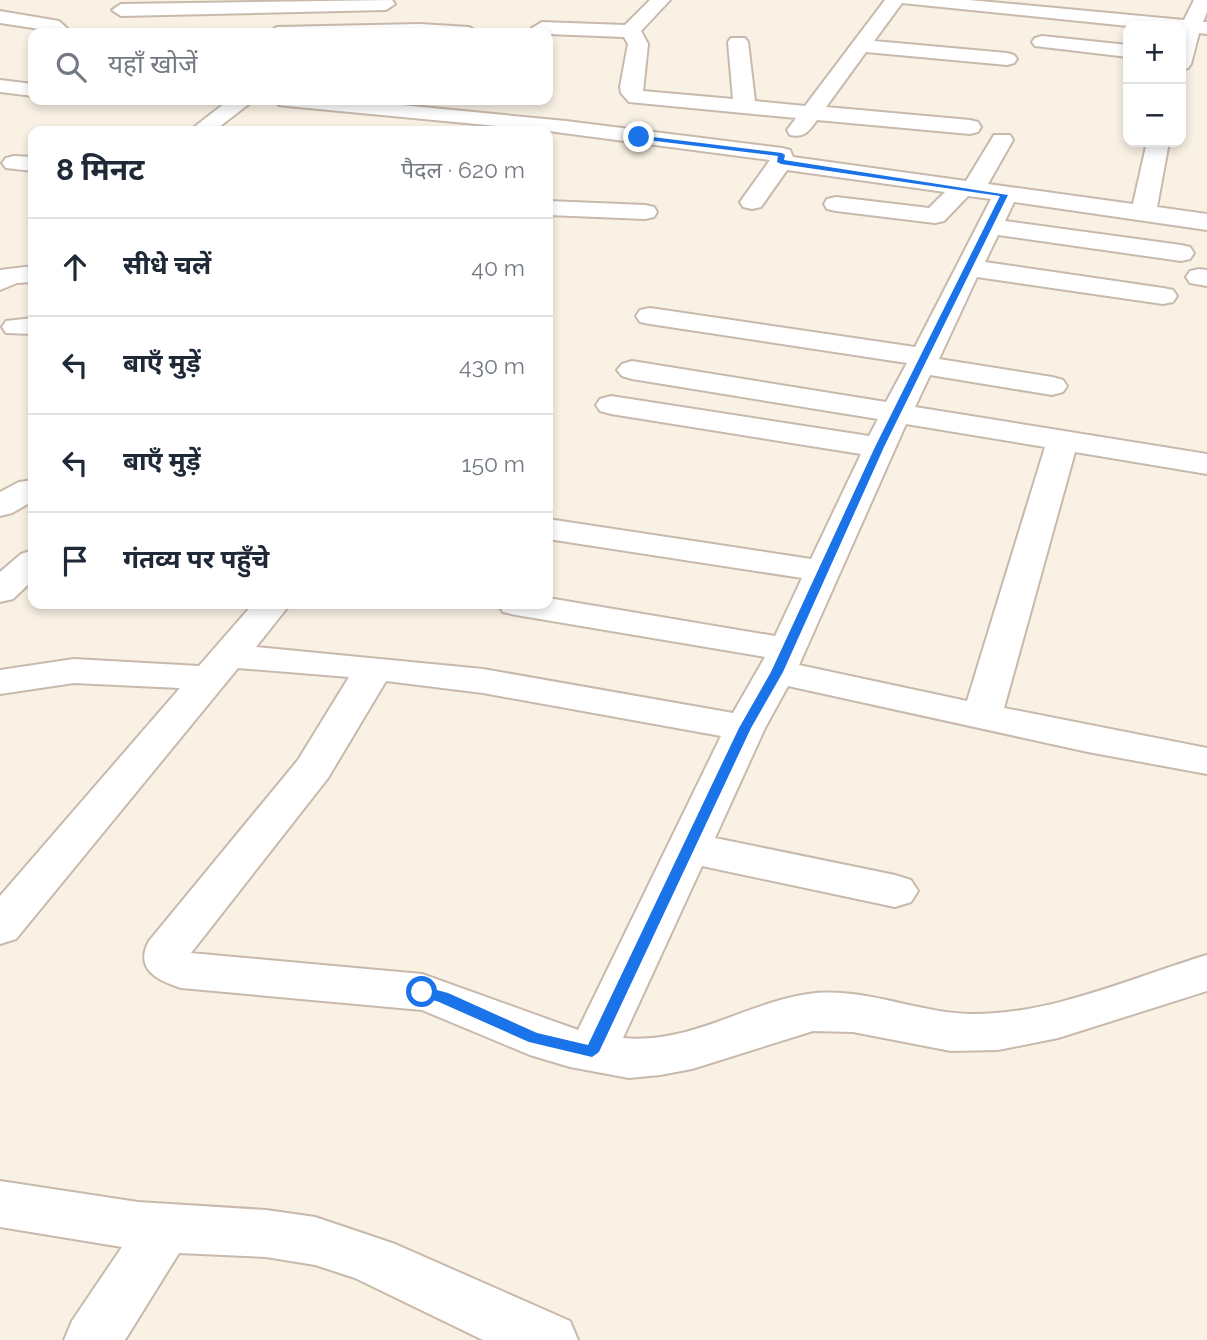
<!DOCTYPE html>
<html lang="hi">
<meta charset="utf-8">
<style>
:root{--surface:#fff;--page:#f2f2f3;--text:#1f2937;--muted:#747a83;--line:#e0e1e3}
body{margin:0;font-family:Raleway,"Noto Sans Devanagari",sans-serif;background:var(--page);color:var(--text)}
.controls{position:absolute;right:21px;top:21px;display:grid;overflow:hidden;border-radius:14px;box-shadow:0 4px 10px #0003}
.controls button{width:63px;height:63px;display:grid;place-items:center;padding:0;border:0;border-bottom:2px solid var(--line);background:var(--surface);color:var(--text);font:35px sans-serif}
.stop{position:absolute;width:21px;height:21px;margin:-16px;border:5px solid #1a73e8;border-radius:50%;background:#fff}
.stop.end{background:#1a73e8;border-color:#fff;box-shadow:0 2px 7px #0008}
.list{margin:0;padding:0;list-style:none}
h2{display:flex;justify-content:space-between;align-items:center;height:91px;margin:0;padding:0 28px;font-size:30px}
h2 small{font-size:23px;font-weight:400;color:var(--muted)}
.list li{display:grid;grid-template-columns:46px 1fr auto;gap:21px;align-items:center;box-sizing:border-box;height:98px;padding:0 28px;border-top:2px solid var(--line)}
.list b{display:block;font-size:26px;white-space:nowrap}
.list em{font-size:23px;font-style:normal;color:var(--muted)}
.icon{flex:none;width:38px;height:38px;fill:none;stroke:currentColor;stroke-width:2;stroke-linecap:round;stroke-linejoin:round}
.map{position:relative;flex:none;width:1207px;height:1340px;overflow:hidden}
.search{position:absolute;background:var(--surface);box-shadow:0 4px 10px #0003;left:28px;top:28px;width:525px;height:77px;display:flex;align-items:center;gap:18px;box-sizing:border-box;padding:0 24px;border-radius:14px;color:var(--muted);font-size:26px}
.panel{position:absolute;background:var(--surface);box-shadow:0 4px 10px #0003;left:28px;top:126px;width:525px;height:483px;border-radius:14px}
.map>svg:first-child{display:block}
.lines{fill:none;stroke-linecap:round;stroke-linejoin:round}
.minor-casing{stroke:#c8b9ac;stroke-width:4}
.minor{fill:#fff;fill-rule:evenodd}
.route{fill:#1a73e8}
</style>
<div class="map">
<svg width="1207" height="1340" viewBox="0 0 1207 1340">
<rect width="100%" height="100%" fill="#f9f1e4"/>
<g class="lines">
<g class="minor-casing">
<g id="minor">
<path d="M392 0 395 4 386 10 121 16 112 10 121 4Z"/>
<path d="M650 0H670L641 31 648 44 643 91 733 99 728 42 731 38H745L748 42 755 101 805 106 885 0H969L1184 20 1194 0H1207V12L1203 22H1207V34L1199 33 1191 64 1188 68 1181 70V26H1128L902 3 874 41 1007 53 1014 55 1017 59 1014 63 1007 65 866 52 826 107 970 120 978 122 981 127 978 132 970 134 817 120C809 131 805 138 790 135L787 130 796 118 629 102 621 93 620 87 628 44 624 37 548 34 535 32 532 28 542 22 625 25Z"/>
<path d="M0 11 59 21 72 33H50L46 30 0 23Z"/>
<path d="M420 24 469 27 479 33H267L277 27Z"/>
<path d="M1042 36 1128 45V57L1035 46 1032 42 1035 38Z"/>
<path d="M0 80 33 84V96L0 92Z"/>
<path d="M229 100H254L214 131H189Z"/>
<path d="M276 100H349L566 121 782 148 790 150 793 157 966 181 994 135H1010L1013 140 988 184 1133 204 1147 142H1169L1157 207 1207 214V230L1014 202 1005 221 1181 245 1190 247 1194 253 1190 259 1181 261 998 235 985 262 1163 288 1173 290 1177 296 1173 302 1163 304 977 277 939 359 1052 377 1063 380 1067 386 1063 392 1052 395 930 375 915 407 1207 454V474L1075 452 1004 708 1207 748V774L1088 752 788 686 765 728 715 838 895 875 911 880 918 891 911 902 895 907 702 866 623 1038C689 1045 746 1003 808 994 863 986 916 1013 971 1014 1051 1015 1131 978 1207 955V991L1058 1038 998 1050 951 1051 853 1032 813 1031 692 1069 660 1075 629 1078 570 1067 530 1055 422 1010 181 988C157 980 134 969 149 941L298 760 349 677 238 668 16 939 0 944V896L180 688 74 683 0 694V670L74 659 199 666 253 604H290L256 647 483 669 733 713 765 657 516 615 503 612 498 604H548V598L775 636 802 578 548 539V519L811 559 861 454 611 414 600 411 596 405 600 399 611 396 869 436 878 419 632 379 622 376 617 370 622 364 632 361 886 402 907 363 650 324 640 322 636 316 640 310 650 308 915 347 991 199 968 196 944 221 935 223 836 211 827 209 824 204 827 199 836 197 929 208 945 192 787 170 761 207 752 209 743 207 740 202 770 160 548 131 287 106 279 105ZM906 424 1045 447 967 701 799 665ZM386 681 483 693 721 736 578 1030 422 974 191 953 328 778Z"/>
<path d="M14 156 33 157V171L6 168 2 163 6 158Z"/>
<path d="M548 201 645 205 654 207 657 212 654 217 645 219 548 215Z"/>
<path d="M33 266V282L17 283 0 290V270Z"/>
<path d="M1199 269 1207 270V286L1190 283 1186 277 1190 271Z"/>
<path d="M33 318V334L6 333 2 327 6 321Z"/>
<path d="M33 480V501L12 513 0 516V492L19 482Z"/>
<path d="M33 550V580L13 599 0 602V572L21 554Z"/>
<path d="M0 1181 138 1202 266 1210 315 1217 395 1244 570 1321 578 1340H483L355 1278 315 1265 266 1257 179 1253 125 1340H64L72 1321 122 1247 0 1227Z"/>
</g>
</g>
<use href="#minor" class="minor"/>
</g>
<path class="route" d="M636 135 782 153 785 155 784 160 1008 195 884 447 783 672 751 728 599 1052 592 1057 529 1042 439 1002 417 995 415 992 422 986 448 993 537 1033 588 1045 739 728 771 672 875 447 1000 196 781 164 777 162 778 156 639 139Z"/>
</svg>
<div class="controls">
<button>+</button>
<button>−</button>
</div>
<div class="stop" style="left:422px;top:992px"></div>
<div class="stop end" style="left:639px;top:137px"></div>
<div class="search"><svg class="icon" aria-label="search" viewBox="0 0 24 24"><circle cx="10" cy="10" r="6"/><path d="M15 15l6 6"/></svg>यहाँ खोजें</div>
<section class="panel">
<h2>8 मिनट<small>पैदल · 620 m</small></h2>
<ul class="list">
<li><svg class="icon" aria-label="ahead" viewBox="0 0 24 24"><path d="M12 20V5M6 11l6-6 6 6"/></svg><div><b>सीधे चलें</b></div><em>40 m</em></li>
<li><svg class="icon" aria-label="left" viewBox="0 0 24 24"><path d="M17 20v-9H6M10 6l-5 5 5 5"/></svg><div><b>बाएँ मुड़ें</b></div><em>430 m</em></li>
<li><svg class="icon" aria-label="left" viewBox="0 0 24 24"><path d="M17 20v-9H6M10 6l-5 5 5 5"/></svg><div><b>बाएँ मुड़ें</b></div><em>150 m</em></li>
<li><svg class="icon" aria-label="arrive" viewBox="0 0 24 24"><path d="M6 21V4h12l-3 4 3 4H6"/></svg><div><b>गंतव्य पर पहुँचे</b></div></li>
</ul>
</section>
</div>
